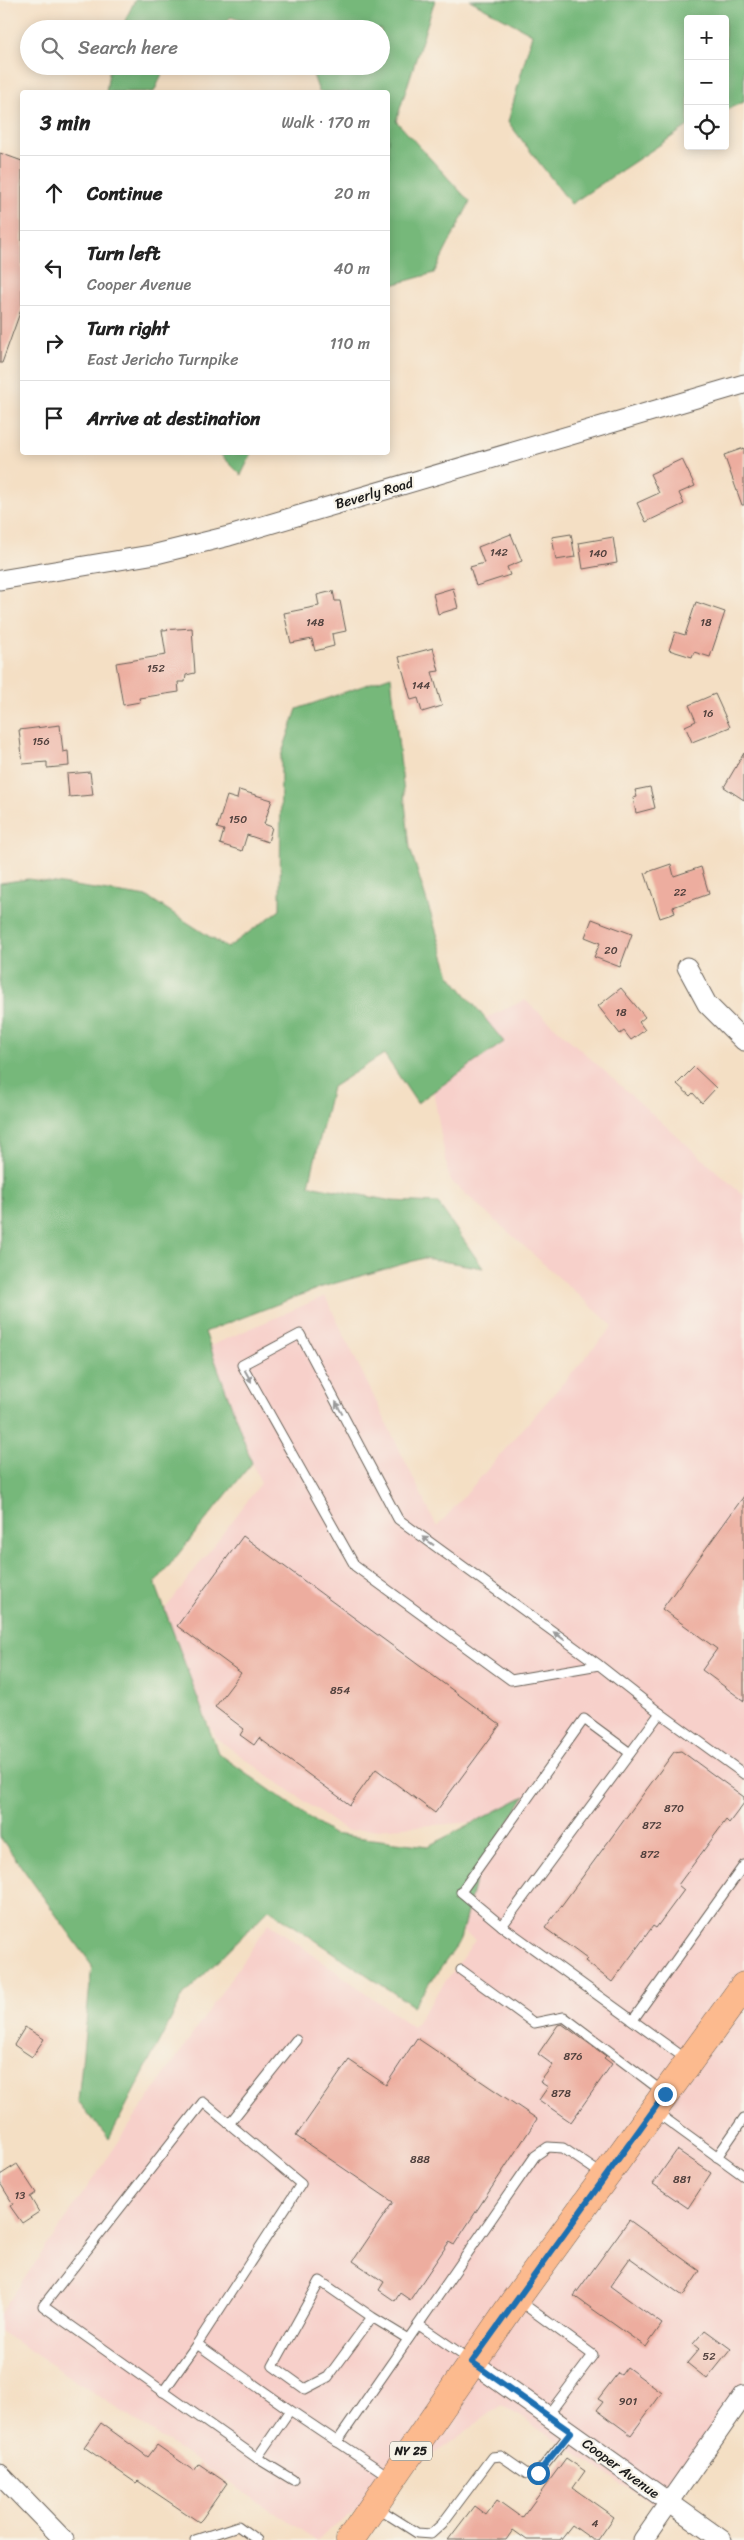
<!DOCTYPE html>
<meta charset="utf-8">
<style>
:root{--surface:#fff;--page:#f2f2f2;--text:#222;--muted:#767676;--line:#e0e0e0}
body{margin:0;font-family:Sriracha,sans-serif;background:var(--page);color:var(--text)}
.controls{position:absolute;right:15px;top:15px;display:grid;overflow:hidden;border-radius:5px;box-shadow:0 2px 12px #0003}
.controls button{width:45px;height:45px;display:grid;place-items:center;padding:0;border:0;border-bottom:1px solid var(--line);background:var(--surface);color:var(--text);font:25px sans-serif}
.stop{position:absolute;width:15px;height:15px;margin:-11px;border:4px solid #1f6fb2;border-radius:50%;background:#fff}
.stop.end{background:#1f6fb2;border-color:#fff;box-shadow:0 1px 5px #0008}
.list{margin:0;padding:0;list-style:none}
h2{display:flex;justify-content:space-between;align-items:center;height:65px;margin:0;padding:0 20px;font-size:21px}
h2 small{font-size:16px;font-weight:400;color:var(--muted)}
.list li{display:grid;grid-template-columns:32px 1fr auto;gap:15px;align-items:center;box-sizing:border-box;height:75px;padding:0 20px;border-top:1px solid var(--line)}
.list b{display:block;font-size:19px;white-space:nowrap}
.list p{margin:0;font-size:16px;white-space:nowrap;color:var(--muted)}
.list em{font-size:16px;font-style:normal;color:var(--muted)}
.icon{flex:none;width:28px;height:28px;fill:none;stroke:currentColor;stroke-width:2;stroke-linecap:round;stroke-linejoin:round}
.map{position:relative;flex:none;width:744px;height:2540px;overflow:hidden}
.search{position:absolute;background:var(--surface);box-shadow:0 2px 12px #0003;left:20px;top:20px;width:370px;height:55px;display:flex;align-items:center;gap:12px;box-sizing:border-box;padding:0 18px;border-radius:28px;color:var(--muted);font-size:19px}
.panel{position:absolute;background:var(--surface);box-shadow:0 2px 12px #0003;left:20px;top:90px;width:370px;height:365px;border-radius:5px}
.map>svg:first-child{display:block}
.built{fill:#f7d0ca}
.forest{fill:#76b87a;stroke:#496a4b}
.building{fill:#edad9f}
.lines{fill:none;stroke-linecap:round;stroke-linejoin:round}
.service-casing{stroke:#686057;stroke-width:11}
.minor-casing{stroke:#686057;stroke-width:21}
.primary-casing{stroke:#686057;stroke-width:29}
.service{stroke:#fff;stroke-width:9}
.minor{stroke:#fff;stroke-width:19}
.primary{stroke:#fcba8e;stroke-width:28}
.oneway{fill:#999}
.route{stroke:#1f6fb2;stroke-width:6}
.labels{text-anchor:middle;stroke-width:4.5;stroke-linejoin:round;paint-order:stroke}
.number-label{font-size:11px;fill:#50403d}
.shield{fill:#f7f3e8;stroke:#5e5c59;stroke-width:1}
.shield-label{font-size:12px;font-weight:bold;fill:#1c1c1c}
.street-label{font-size:14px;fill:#1c1c1c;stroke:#f7f3e8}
</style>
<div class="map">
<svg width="744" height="2540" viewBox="0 0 744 2540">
<rect width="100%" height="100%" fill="#f7f3e8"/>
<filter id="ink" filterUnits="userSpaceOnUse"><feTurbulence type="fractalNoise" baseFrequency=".02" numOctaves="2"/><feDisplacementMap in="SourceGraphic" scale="10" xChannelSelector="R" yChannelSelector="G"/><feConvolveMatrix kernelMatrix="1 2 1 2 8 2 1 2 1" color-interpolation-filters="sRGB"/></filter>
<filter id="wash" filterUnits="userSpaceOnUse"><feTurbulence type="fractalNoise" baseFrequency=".0096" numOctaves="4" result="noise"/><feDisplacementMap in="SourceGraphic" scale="20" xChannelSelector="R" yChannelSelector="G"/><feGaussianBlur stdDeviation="1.12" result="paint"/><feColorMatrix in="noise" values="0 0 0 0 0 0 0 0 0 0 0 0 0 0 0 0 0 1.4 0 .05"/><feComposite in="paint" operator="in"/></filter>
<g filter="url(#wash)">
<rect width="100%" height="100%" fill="#f4dfc4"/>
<path class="built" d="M525 1000 744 1196V2384L657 2507 502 2405 316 2540 0 2331V2314L269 1923 413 2027 475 1940 431 1908 491 1821 346 1831 216 1738 159 1617 261 1483 201 1350 325 1296 437 1527 613 1326 449 1179 425 1046Z"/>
<g class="forest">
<path d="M135 0H435L396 121 470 202 434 273 388 286V92H319L310 66H381V29H269L231 17 217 29H121Z"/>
<path d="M470 0H744V102L725 110V19H688V126L571 204 508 122 532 34Z"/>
<path d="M110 66H168L164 70 154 92H106Z"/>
<path d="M219 453H252L241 475Z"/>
<path d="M391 676 410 848 450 975 504 1042 417 1103 384 1054 332 1087 309 1185 392 1201 438 1203 483 1268 424 1258 322 1287 205 1332 252 1463 155 1583 218 1753 332 1834 428 1846 525 1796 478 1870 459 1943 413 2006 269 1909 183 1996 109 2139 78 2101 92 1965 0 1837V883L28 879 148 897 227 948 280 910 281 756 297 709Z"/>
</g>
<g id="blocks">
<g class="building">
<path d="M0 153 22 161V307L2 363H0Z"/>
<path d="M744 448V505H742L724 455Z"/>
<path d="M682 459 695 486 679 493 684 504 646 522 637 503 659 493 650 474Z"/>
<path d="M511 534 522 561 507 567 510 575 476 586 470 567 484 563 478 547Z"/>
<path d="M571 534 575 557 556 560 552 537Z"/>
<path d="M613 537 617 563 583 569 579 543Z"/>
<path d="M453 588 458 608 438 614 433 594Z"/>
<path d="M333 591 335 601H340L346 631 332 634 334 646 315 651 312 639 291 643 284 613 319 606 317 595Z"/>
<path d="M696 602 725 612 710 657 694 652 692 657 669 650 675 632 685 635Z"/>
<path d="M192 628 195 673 186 675 185 682H178L179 692 139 698 140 702 123 705 116 663 166 655 162 630Z"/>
<path d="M433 648 439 671 432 672 442 706 422 712 418 698 411 700 399 657Z"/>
<path d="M715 694 730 727 692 742 685 726 696 721 689 705Z"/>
<path d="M60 725 63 752 68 751 69 766 47 768V762L23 764 19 730Z"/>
<path d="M744 753V800L724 787Z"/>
<path d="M90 772 93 795 69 797 67 774Z"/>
<path d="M650 787 655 808 636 813 633 798 637 797 635 790Z"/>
<path d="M239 790 272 800 264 824 272 827 268 842 247 835 242 851 220 844 224 830 217 828 227 796 237 799Z"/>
<path d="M671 864 674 876 701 867 709 894 673 907 675 913 660 918 645 873Z"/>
<path d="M592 919 632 934 620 967 594 957 600 943 585 937Z"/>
<path d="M621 988 645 1017 639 1022 645 1030 631 1040 624 1031 620 1034 598 1006Z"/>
<path d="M694 1067 716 1088 702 1103 693 1093 690 1096 677 1084Z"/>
<path d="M744 1496V1701L702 1670 717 1649 662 1609Z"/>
<path d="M243 1536 500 1725 435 1813 376 1769 350 1805 259 1738 254 1745 240 1735 244 1729 215 1707 241 1673 177 1626Z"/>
<path d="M681 1751 744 1797V1803L729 1823 726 1820 678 1885 684 1890 656 1928 653 1926 612 1982 585 1961 587 1959 545 1928 674 1752Z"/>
<path d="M562 2024 606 2056 604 2058 612 2064 571 2122 539 2100 548 2087 540 2082 553 2065 538 2054 558 2025Z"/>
<path d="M25 2027 44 2039 32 2057 14 2045Z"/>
<path d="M417 2038 537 2119 454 2245 449 2242 410 2300 400 2293 395 2301 379 2290 384 2282 353 2261 393 2202 296 2136 349 2060 386 2085Z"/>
<path d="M677 2150 711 2173 688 2208 653 2184Z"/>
<path d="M17 2164 36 2193 30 2197 39 2212 22 2223 10 2206 13 2204 0 2183V2175Z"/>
<path d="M629 2220 700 2271 683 2296 630 2258 610 2286 662 2324 646 2347 574 2296Z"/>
<path d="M705 2330 731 2349 707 2379 687 2363 699 2349 693 2344Z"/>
<path d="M627 2367 662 2393 631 2435 597 2410 603 2402 598 2399 618 2373 621 2375Z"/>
<path d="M101 2423 148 2457 157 2445 194 2471 199 2464 227 2483 202 2519 199 2522 138 2481 136 2483 84 2447Z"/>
<path d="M566 2458 585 2471 573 2488 614 2517 598 2540H593L572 2525 560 2540H527L513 2530 506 2540H448L474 2506 486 2515 497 2500 522 2518Z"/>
</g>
</g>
</g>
<g filter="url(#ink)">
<use href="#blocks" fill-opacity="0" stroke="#686057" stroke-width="1"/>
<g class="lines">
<g class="service-casing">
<g id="service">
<path d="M599 1665 511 1680 355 1566 242 1365 300 1334 398 1519 599 1665 660 1713"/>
<path d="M502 1926 461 1892 584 1719 630 1753"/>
<path d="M461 1970 534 2023 564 2017 663 2092"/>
<path d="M633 2020 744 1865"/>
<path d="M686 2059 502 1926 660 1713 744 1774"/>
<path d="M656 2112 744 2176"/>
<path d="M229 2124 296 2040"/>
<path d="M717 2157 744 2118"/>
<path d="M518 2300 593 2355 548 2415"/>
<path d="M372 2317 320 2281 273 2366 305 2389 328 2377 372 2317 408 2339"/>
<path d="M419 2325 470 2360"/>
<path d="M163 2392 197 2344"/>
<path d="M290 2410 197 2344 301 2184 203 2102 43 2306 257 2458 290 2410 390 2477"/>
<path d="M337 2442 535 2156 548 2147 563 2148 603 2175"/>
<path d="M257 2458 293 2480"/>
<path d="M376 2507 417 2533 431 2534 442 2524 492 2457 501 2456 527 2474 538 2473 571 2432"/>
<path d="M195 2540 238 2526 257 2540"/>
</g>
</g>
<g class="minor-casing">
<g id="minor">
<path d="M0 580 156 554 229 536 744 384"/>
<path d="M687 967 707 1004 744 1041"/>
<path d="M472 2362 722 2540"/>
<path d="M0 2474 64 2540"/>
<path d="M643 2540 744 2395"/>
</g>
</g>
<g class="primary-casing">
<path id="primary" d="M350 2540 516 2299 744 1986"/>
</g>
<use href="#service" class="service"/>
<use href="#minor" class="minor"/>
<use href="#primary" class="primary"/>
</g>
<defs><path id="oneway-solid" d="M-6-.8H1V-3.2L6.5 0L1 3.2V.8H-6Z" transform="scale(1.25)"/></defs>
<g class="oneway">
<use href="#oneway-solid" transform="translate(248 1376) rotate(61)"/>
<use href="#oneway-solid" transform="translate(339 1408) rotate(-118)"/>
<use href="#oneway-solid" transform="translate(428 1541) rotate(-144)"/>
<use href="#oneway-solid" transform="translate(559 1636) rotate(-144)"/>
</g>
</g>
<g class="lines" filter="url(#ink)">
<path class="route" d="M538 2473 571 2432 472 2362 665 2094"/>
</g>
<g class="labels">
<g class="number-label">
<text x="499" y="556">142</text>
<text x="598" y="557">140</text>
<text x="315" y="626">148</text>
<text x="706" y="626">18</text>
<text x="156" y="672">152</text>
<text x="421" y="689">144</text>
<text x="708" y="717">16</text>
<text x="41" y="745">156</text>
<text x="238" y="823">150</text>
<text x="680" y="896">22</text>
<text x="611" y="954">20</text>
<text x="621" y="1016">18</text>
<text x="340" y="1694">854</text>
<text x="674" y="1812">870</text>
<text x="652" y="1829">872</text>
<text x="650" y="1858">872</text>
<text x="573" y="2060">876</text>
<text x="561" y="2097">878</text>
<text x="420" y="2163">888</text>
<text x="682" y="2183">881</text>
<text x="20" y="2199">13</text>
<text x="709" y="2360">52</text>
<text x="628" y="2405">901</text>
<text x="595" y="2527">4</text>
</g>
<rect class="shield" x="390" y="2441.5" width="42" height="19" rx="4"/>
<g class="shield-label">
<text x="411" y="2455">NY 25</text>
</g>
<g class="street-label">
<text transform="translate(374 493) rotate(-16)" y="5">Beverly Road</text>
<text transform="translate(621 2468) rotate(36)" y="5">Cooper Avenue</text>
</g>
</g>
</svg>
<div class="controls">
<button>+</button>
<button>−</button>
<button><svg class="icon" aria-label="locate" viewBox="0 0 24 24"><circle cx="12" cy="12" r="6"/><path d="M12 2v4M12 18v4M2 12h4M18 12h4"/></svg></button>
</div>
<div class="stop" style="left:538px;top:2473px"></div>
<div class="stop end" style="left:665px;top:2094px"></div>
<div class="search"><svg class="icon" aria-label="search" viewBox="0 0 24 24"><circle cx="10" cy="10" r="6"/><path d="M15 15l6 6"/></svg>Search here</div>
<section class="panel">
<h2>3 min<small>Walk · 170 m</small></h2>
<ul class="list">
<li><svg class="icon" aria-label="ahead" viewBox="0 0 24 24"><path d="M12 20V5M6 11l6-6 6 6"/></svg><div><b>Continue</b></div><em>20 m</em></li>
<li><svg class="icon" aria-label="left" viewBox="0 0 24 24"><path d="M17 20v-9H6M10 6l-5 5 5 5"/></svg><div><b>Turn left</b><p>Cooper Avenue</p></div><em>40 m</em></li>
<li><svg class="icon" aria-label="right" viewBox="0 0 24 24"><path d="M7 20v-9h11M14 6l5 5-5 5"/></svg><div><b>Turn right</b><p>East Jericho Turnpike</p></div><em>110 m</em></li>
<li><svg class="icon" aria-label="arrive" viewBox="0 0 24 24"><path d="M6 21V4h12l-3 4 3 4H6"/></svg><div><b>Arrive at destination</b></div></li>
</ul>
</section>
</div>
